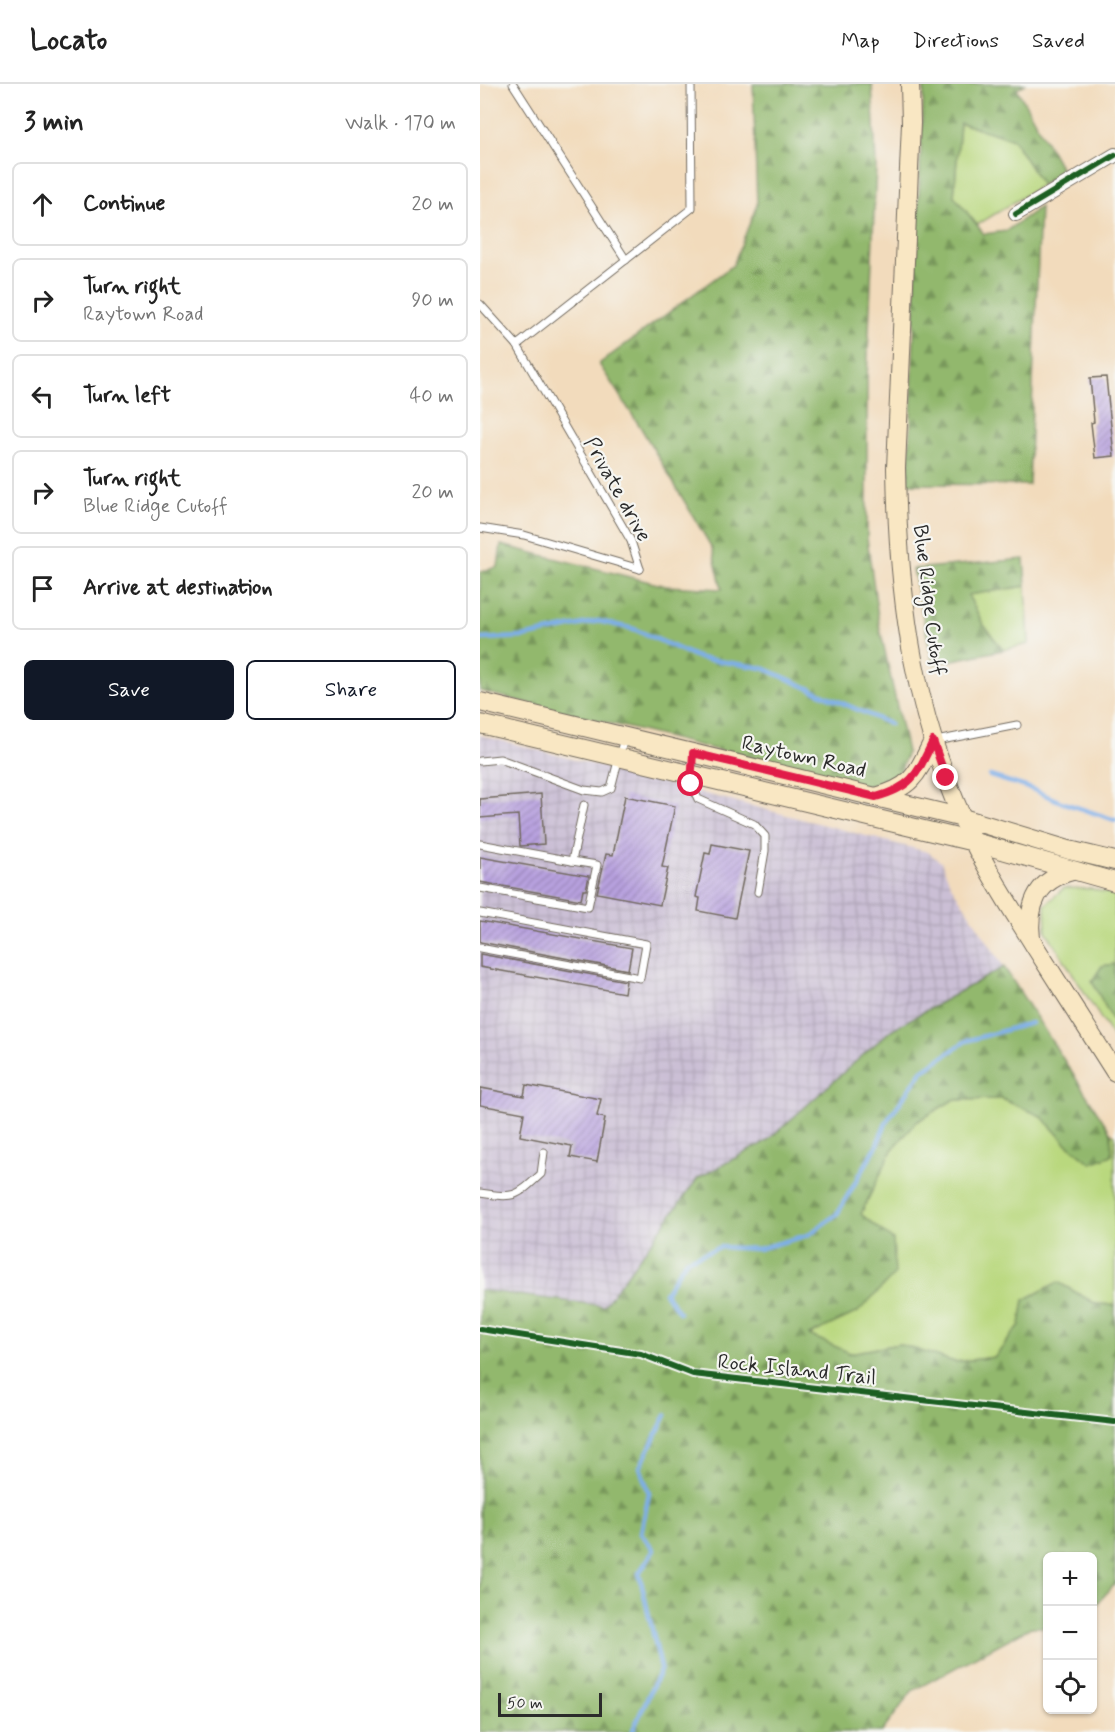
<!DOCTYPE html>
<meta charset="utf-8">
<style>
:root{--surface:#fff;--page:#f2f2f2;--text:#222;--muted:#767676;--line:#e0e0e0;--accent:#111827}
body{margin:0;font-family:Mynerve,sans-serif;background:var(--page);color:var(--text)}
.controls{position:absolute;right:18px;bottom:18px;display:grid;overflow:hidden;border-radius:9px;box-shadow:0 2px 4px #0004}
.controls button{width:54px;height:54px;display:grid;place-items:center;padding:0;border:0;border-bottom:2px solid var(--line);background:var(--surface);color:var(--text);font:30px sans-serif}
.scale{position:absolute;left:18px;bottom:15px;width:104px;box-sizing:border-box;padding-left:6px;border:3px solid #2b2b2b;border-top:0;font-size:16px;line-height:21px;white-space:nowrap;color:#2b2b2b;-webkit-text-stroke:4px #f6f6f2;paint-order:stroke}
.stop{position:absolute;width:18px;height:18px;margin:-14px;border:4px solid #e11d48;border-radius:50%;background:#fff}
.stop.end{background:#e11d48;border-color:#fff;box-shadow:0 2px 6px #0008}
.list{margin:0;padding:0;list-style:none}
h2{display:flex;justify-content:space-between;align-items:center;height:78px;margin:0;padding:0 24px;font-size:26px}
h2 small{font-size:20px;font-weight:400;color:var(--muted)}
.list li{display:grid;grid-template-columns:39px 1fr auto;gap:18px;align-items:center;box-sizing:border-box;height:84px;margin:0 12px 12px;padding:0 12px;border:2px solid var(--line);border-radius:9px}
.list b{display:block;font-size:22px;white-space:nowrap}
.list p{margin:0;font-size:20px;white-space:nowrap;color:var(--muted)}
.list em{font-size:20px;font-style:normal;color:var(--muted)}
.actions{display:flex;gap:12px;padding:18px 24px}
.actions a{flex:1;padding:14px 0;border:2px solid var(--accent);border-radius:9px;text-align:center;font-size:21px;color:var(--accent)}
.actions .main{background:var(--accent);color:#fff}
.icon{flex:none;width:33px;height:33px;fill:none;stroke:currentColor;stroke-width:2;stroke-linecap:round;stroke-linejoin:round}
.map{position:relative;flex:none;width:635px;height:1648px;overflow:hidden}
header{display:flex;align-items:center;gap:36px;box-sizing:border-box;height:84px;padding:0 30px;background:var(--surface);border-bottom:2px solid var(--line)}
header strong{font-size:28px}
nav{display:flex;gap:33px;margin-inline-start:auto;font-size:21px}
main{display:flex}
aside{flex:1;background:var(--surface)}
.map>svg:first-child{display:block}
.industrial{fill:url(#industrial-grid)}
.green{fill:#b9d87e;stroke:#728254;stroke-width:1.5}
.forest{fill:url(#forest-firs);stroke:#5e724c;stroke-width:1.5}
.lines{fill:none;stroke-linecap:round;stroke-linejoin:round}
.stream{stroke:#7daee8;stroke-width:4.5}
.building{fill:url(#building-hatch)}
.service-casing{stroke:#71695e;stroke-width:9}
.minor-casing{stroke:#71695e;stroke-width:16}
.secondary-casing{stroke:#71695e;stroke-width:20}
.service{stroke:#fff;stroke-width:7}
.minor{stroke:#fff;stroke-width:14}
.secondary{stroke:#f9e7c3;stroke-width:18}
.cycleway-casing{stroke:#f6f6f2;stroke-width:10}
.cycleway{stroke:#1b5e20;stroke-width:6}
.route{stroke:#e11d48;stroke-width:8}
.labels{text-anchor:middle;stroke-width:4.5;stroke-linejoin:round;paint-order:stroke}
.street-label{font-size:21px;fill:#2b2b2b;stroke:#f6f6f2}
</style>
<header>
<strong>Locato</strong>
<nav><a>Map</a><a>Directions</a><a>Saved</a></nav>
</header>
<main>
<aside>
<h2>3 min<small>Walk · 170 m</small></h2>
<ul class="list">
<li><svg class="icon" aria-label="ahead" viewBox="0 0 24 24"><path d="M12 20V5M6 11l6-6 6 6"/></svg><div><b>Continue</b></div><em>20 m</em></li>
<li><svg class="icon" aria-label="right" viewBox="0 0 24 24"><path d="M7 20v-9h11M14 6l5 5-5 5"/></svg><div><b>Turn right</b><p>Raytown Road</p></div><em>90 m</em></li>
<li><svg class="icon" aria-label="left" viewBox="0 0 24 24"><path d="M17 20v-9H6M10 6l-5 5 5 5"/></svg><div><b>Turn left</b></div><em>40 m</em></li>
<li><svg class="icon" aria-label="right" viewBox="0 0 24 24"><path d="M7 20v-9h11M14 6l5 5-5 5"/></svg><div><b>Turn right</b><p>Blue Ridge Cutoff</p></div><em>20 m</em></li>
<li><svg class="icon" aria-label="arrive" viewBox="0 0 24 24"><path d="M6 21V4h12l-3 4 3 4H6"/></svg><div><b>Arrive at destination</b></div></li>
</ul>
<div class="actions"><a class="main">Save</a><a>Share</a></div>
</aside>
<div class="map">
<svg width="635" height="1648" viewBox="0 0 635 1648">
<defs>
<pattern id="industrial-grid" width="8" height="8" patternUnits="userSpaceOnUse" patternTransform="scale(1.5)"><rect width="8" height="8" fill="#cbbfd5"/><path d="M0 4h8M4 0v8" fill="none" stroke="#aea4b7"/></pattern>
<pattern id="forest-firs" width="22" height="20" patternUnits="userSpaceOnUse" patternTransform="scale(1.5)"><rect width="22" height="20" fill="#92b86d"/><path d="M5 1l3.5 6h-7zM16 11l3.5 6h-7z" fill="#77965a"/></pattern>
<pattern id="building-hatch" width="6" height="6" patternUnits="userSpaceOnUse" patternTransform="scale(1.5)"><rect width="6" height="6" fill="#b8a1df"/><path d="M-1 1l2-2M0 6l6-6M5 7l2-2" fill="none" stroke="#9683b5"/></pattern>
</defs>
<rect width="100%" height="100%" fill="#f6f6f2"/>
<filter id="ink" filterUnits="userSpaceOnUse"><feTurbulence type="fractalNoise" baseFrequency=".0167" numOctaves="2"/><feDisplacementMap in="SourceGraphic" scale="12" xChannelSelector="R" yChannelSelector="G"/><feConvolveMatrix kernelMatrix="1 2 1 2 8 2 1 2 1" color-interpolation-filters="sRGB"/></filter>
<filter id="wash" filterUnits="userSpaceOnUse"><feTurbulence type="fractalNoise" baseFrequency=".008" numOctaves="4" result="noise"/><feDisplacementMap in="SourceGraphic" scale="24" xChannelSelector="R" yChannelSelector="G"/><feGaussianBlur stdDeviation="1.35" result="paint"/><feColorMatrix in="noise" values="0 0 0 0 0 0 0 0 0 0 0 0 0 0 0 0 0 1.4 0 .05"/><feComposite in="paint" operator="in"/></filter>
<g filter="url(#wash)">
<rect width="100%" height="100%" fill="#f2dbbc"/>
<path class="industrial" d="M0 651 448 768 461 778 471 801 524 883 411 946 287 1057 218 1094 124 1222 0 1206Z"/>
<g class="green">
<path d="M480 39 533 55 562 101 497 141 474 112Z"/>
<path d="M546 502 549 560 523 566 503 540 488 511Z"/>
<path d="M584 804 612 805 635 811V880L622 882 612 897 635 941V957L566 847 565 821Z"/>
<path d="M522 1015 561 1032 585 1058 611 1079 632 1071 631 1049 635 1051V1221L616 1220 578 1198 544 1216 540 1241 515 1273 475 1278 419 1260 370 1269 328 1251 378 1228 413 1156 380 1130 412 1066 436 1038 473 1016Z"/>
</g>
<g class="forest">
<path d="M273 0H392L396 81 387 294V454L399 540 427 668 421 686 404 700 383 702 0 607V488L18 483 21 461 186 502 242 505 232 464 161 344 119 280 253 181 277 121Z"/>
<path d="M447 0H545L537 5 583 88 562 101 533 55 480 39 474 112 504 150 526 147 560 123 549 401 428 400C435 268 436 135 444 3Z"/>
<path d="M544 475 546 502 488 511 503 540 523 566 453 580 433 485Z"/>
<path d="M635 880V941L612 897 622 882Z"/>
<path d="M524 883 631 1049 632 1071 611 1079 585 1058 561 1032 522 1015 473 1016 436 1038 412 1066 381 1130 413 1156 415 1190 378 1228 329 1251 370 1269 419 1260 475 1278 515 1273 540 1241 544 1216 578 1198 616 1220 635 1221V1500L613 1524 612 1472H568L567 1543H551L432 1607 402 1648H0V1206L124 1222 218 1094 287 1057 411 946Z"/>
</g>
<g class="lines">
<g class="stream">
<path d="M0 555 43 553 118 537 154 545 219 574 283 584 410 640"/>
<path d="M510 692 549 704 581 718 635 736"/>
<path d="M199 1228 185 1209 206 1176 240 1163 278 1165 328 1151 357 1130 396 1063 407 1037 442 987 486 957 551 939"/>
<path d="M152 1648 181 1584 159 1489 174 1466 161 1449 169 1409 160 1383 186 1331"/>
</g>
</g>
<g id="blocks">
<g class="building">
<path d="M626 293 634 372 615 374 611 339 614 338 610 294Z"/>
<path d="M61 710 64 760 40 762 38 731 0 734V715Z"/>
<path d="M145 712 195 722 182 783 188 784 180 821 117 809 126 770 133 771Z"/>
<path d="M232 760 269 767 255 834 218 827 220 814 216 813 225 769 230 770Z"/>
<path d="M0 773 109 792 106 806H103L101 816 0 798Z"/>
<path d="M0 837 152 864 148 886 0 858Z"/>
<path d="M0 870 146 897 144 909 0 883Z"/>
<path d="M46 1001 121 1015 117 1032 125 1034 117 1078 90 1073 92 1062 40 1052 44 1029 0 1021 1 1004 44 1012Z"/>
</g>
</g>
</g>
<g filter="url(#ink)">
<use href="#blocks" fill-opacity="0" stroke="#71695e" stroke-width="1.5"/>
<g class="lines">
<g class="service-casing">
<g id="service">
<path d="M33 0 146 176"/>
<path d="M0 220 37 261 151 457 160 485"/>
<path d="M37 261 212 124 211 0"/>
<path d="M0 444 44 451 160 485"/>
<path d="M456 657 537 641"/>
<path d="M212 672 211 700 218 715 274 740 285 752V767L278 808"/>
<path d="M0 677 20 675 104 706 122 708 131 704 144 654"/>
<path d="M0 760 92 777 104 721"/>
<path d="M0 804 108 823 117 781 92 777"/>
<path d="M0 829 166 860 160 894 0 864"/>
<path d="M0 1109C35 1114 35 1114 61 1090L64 1068"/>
</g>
</g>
<g class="minor-casing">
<path id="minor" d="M536 130 635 71"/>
</g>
<g class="secondary-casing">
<g id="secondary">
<path d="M430 0 431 39 416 384C418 517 434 638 494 759 512 795 533 827 554 861 581 903 608 946 635 988"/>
<path d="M0 618 483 734 589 766 635 777"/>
<path d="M0 640 494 758 635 798"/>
<path d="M396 713C433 703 437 690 453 657"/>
<path d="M551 855C547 821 557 796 592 787"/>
</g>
</g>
<use href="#service" class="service"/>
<use href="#minor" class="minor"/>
<use href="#secondary" class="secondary"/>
<g class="cycleway-casing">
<g id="cycleway">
<path d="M536 130 635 71"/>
<path d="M0 1245 161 1270 213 1290 635 1338"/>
</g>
</g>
<use href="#cycleway" class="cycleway"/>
</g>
</g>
<g class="lines" filter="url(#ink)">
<path class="route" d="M211 700 213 669 396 713C433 703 437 690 453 657L466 694"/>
</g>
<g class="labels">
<g class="street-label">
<text transform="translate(138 405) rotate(61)" y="7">Private drive</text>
<text transform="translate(450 516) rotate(83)" y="7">Blue Ridge Cutoff</text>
<text transform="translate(324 672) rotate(13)" y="7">Raytown Road</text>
<text transform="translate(317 1285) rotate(6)" y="7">Rock Island Trail</text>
</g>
</g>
</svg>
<div class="controls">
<button>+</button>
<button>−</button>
<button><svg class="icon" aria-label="locate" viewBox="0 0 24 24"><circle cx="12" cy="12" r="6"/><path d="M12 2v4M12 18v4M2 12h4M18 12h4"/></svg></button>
</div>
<div class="scale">50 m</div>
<div class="stop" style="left:211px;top:700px"></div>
<div class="stop end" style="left:466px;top:694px"></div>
</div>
</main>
